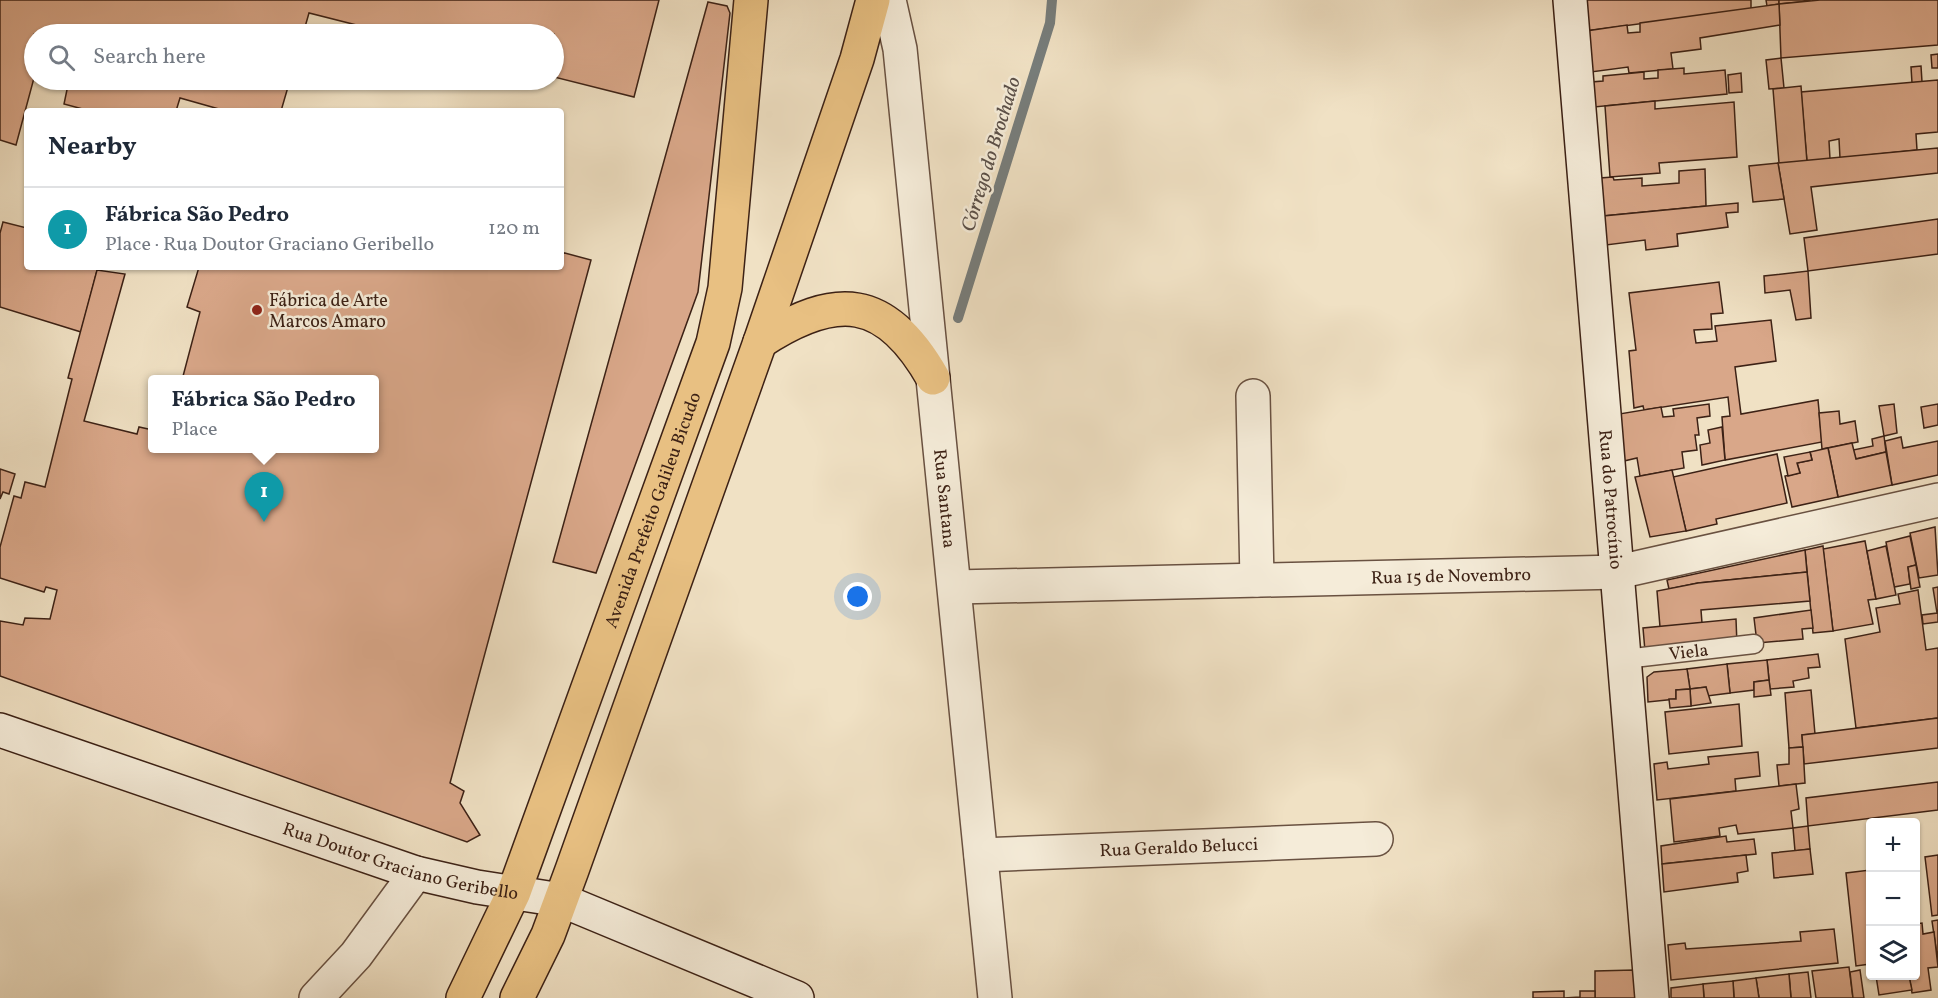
<!DOCTYPE html>
<meta charset="utf-8">
<style>
:root{--surface:#fff;--page:#f2f2f3;--text:#1f2937;--muted:#747a83;--line:#e0e1e3;--accent:#8f2418}
body{margin:0;font-family:Vollkorn,serif;background:var(--page);color:var(--text)}
.controls{position:absolute;right:18px;bottom:18px;display:grid;overflow:hidden;border-radius:6px;box-shadow:0 2px 4px #0004}
.controls button{width:54px;height:54px;display:grid;place-items:center;padding:0;border:0;border-bottom:2px solid var(--line);background:var(--surface);color:var(--text);font:30px sans-serif}
.you{position:absolute;left:858px;top:597px;width:21px;height:21px;margin:-15px;border:4px solid #fff;border-radius:50%;background:#1a73e8;box-shadow:0 0 0 9px #1a73e833}
.badge{display:grid;place-items:center;width:39px;height:39px;border-radius:50%;background:var(--accent);color:#fff;font-size:20px;font-weight:700}
.pin{position:absolute;translate:-50% -50px;filter:drop-shadow(0 2px 3px #0008)}
.pin::after{content:'';position:absolute;top:32px;width:21px;height:18px;background:inherit;clip-path:polygon(0 0,100% 0,50% 100%)}
.popup{position:absolute;left:148px;top:375px;width:231px;height:78px;box-sizing:border-box;display:grid;place-content:center;border-radius:6px;background:var(--surface);filter:drop-shadow(0 2px 4px #0005);font-size:20px;white-space:nowrap;color:var(--muted)}
.popup b{font-size:22px;color:var(--text)}
.popup::after{content:'';position:absolute;left:50%;top:100%;margin-left:-12px;border:12px solid transparent;border-top-color:var(--surface)}
.list{margin:0;padding:0;list-style:none}
h2{display:flex;justify-content:space-between;align-items:center;height:78px;margin:0;padding:0 24px;font-size:26px}
h2 small{font-size:20px;font-weight:400;color:var(--muted)}
.list li{display:grid;grid-template-columns:39px 1fr auto;gap:18px;align-items:center;box-sizing:border-box;height:84px;padding:0 24px;border-top:2px solid var(--line)}
.list b{display:block;font-size:22px;white-space:nowrap}
.list p{margin:0;font-size:20px;white-space:nowrap;color:var(--muted)}
.list em{font-size:20px;font-style:normal;color:var(--muted)}
.icon{flex:none;width:33px;height:33px;fill:none;stroke:currentColor;stroke-width:2;stroke-linecap:round;stroke-linejoin:round}
.map{position:relative;flex:none;width:1938px;height:998px;overflow:hidden}
.search{position:absolute;background:var(--surface);box-shadow:0 2px 4px #0004;left:24px;top:24px;width:540px;height:66px;display:flex;align-items:center;gap:15px;box-sizing:border-box;padding:0 21px;border-radius:33px;color:var(--muted);font-size:22px}
.panel{position:absolute;background:var(--surface);box-shadow:0 2px 4px #0004;left:24px;top:108px;width:540px;height:162px;border-radius:6px}
.map>svg:first-child{display:block}
.lines{fill:none;stroke-linecap:round;stroke-linejoin:round}
.stream{stroke:#777d7b;stroke-width:10}
.building{fill:#d9a789;stroke:#3c2115;stroke-width:1.5}
.lane-casing{stroke:#695141;stroke-width:21}
.street-casing{stroke:#695141;stroke-width:36}
.secondary-casing{stroke:#3c2115;stroke-width:36}
.primary-casing{stroke:#3c2115;stroke-width:36}
.lane{stroke:#f5ecd9;stroke-width:18}
.street{stroke:#f5ecd9;stroke-width:33}
.secondary{stroke:#f5ecd9;stroke-width:33}
.primary{stroke:#e8c082;stroke-width:33}
.poi-dot{fill:#8f2418;stroke:#f5ecd9;stroke-width:2}
.labels{text-anchor:middle;stroke-width:5;stroke-linejoin:round;paint-order:stroke}
.poi-label{font-size:18px;fill:#3c2115;stroke:#f5ecd9;text-anchor:start}
.street-label{font-size:18px;fill:#3c2115;stroke:#f5ecd9}
.water-label{font-size:20px;font-style:italic;fill:#5a4f48;stroke:#f5ecd9}
</style>
<div class="map">
<svg width="1938" height="998" viewBox="0 0 1938 998">
<rect width="100%" height="100%" fill="#f0e1c4"/>
<filter id="stains"><feTurbulence type="fractalNoise" baseFrequency=".00333" numOctaves="4"/><feColorMatrix values="0 0 0 0 .2 0 0 0 0 .09 0 0 0 0 .02 0 0 0 .5 -.17"/></filter>
<radialGradient id="worn" r=".72"><stop offset=".6" stop-color="#630" stop-opacity="0"/><stop offset="1" stop-color="#630" stop-opacity=".3"/></radialGradient>
<g class="lines">
<path class="stream" d="M958 318 1050 23 1052 0"/>
</g>
<g class="building">
<path d="M0 0H659L634 97 554 77V34H392L309 13 303 34H34V78L16 145 0 140Z"/>
<path d="M1584 0H1751V9L1586 31Z"/>
<path d="M1766 0H1779V4L1767 6Z"/>
<path d="M1779 0H1810V1L1779 4Z"/>
<path d="M1938 0V45L1781 58 1779 4 1820 0Z"/>
<path d="M708 2 727 6 730 13 698 292 596 573 553 562Z"/>
<path d="M1779 4 1780 25 1700 38 1701 49 1671 53 1673 69 1629 73 1628 67 1591 72 1586 31 1627 25 1628 33 1640 32V23Z"/>
<path d="M1938 54V68H1932L1931 55Z"/>
<path d="M1781 58 1784 88 1769 89 1766 60Z"/>
<path d="M1921 66 1922 82 1912 83 1911 67Z"/>
<path d="M1684 68V74L1725 70 1727 94 1594 107 1591 82 1603 81V76L1644 72V79L1658 78V70Z"/>
<path d="M1741 73 1742 92 1729 93 1728 75Z"/>
<path d="M69 80H290L281 111H226L180 98 176 111H90L64 104Z"/>
<path d="M1938 80V132L1916 134 1917 150 1840 158 1839 139 1829 141 1830 159 1807 162 1801 92Z"/>
<path d="M1801 86 1807 162 1779 163 1773 89Z"/>
<path d="M1655 101V109L1734 102 1737 157 1659 163 1660 173 1610 177 1605 106Z"/>
<path d="M1938 148V173L1811 187 1817 230 1790 234 1778 163Z"/>
<path d="M1778 163 1784 199 1753 202 1749 166Z"/>
<path d="M1705 169 1706 206 1603 216 1600 178 1613 177 1614 180 1642 178V186L1679 183V171Z"/>
<path d="M1738 203V212L1726 213 1728 227 1677 234 1678 246 1646 250 1645 240 1606 245 1603 216Z"/>
<path d="M1938 219V254L1808 271 1804 238Z"/>
<path d="M3 222 27 228V267H98L81 332 0 307V233Z"/>
<path d="M561 252 591 260 450 783 464 791 460 803 480 835 467 842 0 676V621L23 625 25 618 50 619 57 590 46 587 44 592 0 578V547L14 496 21 498 25 482 45 487 72 379 68 378 97 270 125 274 84 421 137 434 139 427 153 430V448H375V380H182L200 312 187 307 199 267 210 269 211 267H561Z"/>
<path d="M1808 271 1811 318 1796 320 1790 290 1765 293 1764 276Z"/>
<path d="M1719 282 1723 313 1711 314 1712 329 1694 330 1696 343 1717 341 1715 326 1771 320 1776 361 1735 367 1741 414 1818 400 1822 442 1725 460 1722 417 1730 416 1728 397 1644 410 1643 406 1634 408 1629 351 1636 350 1629 293Z"/>
<path d="M1709 404 1710 416 1697 418 1699 435H1695L1697 450 1682 452 1684 468 1640 476 1637 458 1624 461 1619 414 1661 407 1663 417 1674 416 1673 409Z"/>
<path d="M1894 404 1897 433 1884 436 1879 406Z"/>
<path d="M1938 404V425L1924 428 1921 407Z"/>
<path d="M1839 411 1840 424 1855 421 1858 442 1822 449 1819 413Z"/>
<path d="M1722 427 1725 460 1702 465 1700 445 1710 443 1708 430Z"/>
<path d="M1884 436 1886 452 1856 459 1853 450 1873 446 1872 439Z"/>
<path d="M1901 437 1903 448 1938 441V475L1892 485 1885 441Z"/>
<path d="M1852 443 1856 459 1886 452 1892 485 1838 497 1828 448Z"/>
<path d="M1828 448 1838 497 1792 507 1785 476 1800 473 1797 463 1812 460 1810 452Z"/>
<path d="M1810 452 1812 460 1797 463 1800 473 1788 476 1784 457Z"/>
<path d="M1777 454 1787 503 1716 519 1717 524 1686 531 1673 477Z"/>
<path d="M0 469 15 474 9 494 3 492 0 499Z"/>
<path d="M1672 470 1686 531 1650 537 1635 477Z"/>
<path d="M1935 527 1938 575 1919 578 1910 533Z"/>
<path d="M1910 536 1916 565 1908 567 1910 584 1894 587 1886 542Z"/>
<path d="M1865 541 1876 599 1868 600 1873 624 1833 631 1823 549Z"/>
<path d="M1823 546 1833 631 1813 633 1805 550Z"/>
<path d="M1886 546 1896 595 1876 599 1867 551Z"/>
<path d="M1805 550 1807 572 1698 583 1669 589 1667 580Z"/>
<path d="M1916 565 1920 587 1911 589 1908 567Z"/>
<path d="M1807 572 1810 601 1701 610 1702 623 1660 627 1657 591 1698 583Z"/>
<path d="M1938 587V622L1923 624 1922 615 1937 613 1933 588Z"/>
<path d="M1918 590 1926 650 1938 648V718L1856 728 1845 639 1880 632 1876 608 1900 604 1898 594Z"/>
<path d="M1811 610 1813 628 1802 629 1803 639 1757 643 1754 618Z"/>
<path d="M1736 619 1737 645 1645 651 1643 628Z"/>
<path d="M1818 654 1820 667 1808 668 1809 678 1793 681 1794 687 1770 689 1767 660Z"/>
<path d="M1767 660 1769 680 1754 682V690L1730 693 1727 664Z"/>
<path d="M1727 664 1730 693 1707 696 1706 687 1690 689 1687 669Z"/>
<path d="M1687 669 1690 689 1676 690V699L1648 702 1647 677 1654 672Z"/>
<path d="M1769 680 1771 695 1754 697V682Z"/>
<path d="M1706 687 1711 703 1691 706 1690 689Z"/>
<path d="M1690 689 1691 706 1670 708 1669 699H1676V690Z"/>
<path d="M1811 690 1815 734 1802 735 1803 747 1789 748 1785 693Z"/>
<path d="M1739 704 1742 746 1669 754 1665 712Z"/>
<path d="M1938 718V748L1804 764 1802 735Z"/>
<path d="M1803 747 1805 783 1779 786 1777 765 1789 764V748Z"/>
<path d="M1758 752 1760 776 1735 779 1736 791 1657 800 1654 764 1667 762 1668 769 1709 764 1708 757Z"/>
<path d="M1938 782V810L1808 826 1806 798Z"/>
<path d="M1796 784 1799 809 1791 811 1793 828 1738 834 1736 825 1719 828 1720 836 1674 842 1670 799Z"/>
<path d="M1808 826 1810 849 1795 851 1793 828Z"/>
<path d="M1726 836 1727 842 1754 839 1756 854 1662 864 1661 846Z"/>
<path d="M1810 849 1813 874 1774 878 1772 853Z"/>
<path d="M1746 855 1748 871 1737 873 1738 882 1664 892 1662 864Z"/>
<path d="M1938 855V915L1932 916 1925 857Z"/>
<path d="M1870 870V964L1856 966 1846 873Z"/>
<path d="M1938 920V962L1932 921Z"/>
<path d="M1922 923 1923 934 1934 932 1938 967 1928 968 1931 990 1912 993 1909 976H1916V924Z"/>
<path d="M1834 929 1838 963 1671 980 1668 945 1685 943 1686 949 1801 941 1800 932Z"/>
<path d="M1849 967 1853 998H1816L1812 971Z"/>
<path d="M1634 970 1637 998H1595V971Z"/>
<path d="M1860 970 1864 998H1853L1850 972Z"/>
<path d="M1808 972 1811 998H1791L1789 974Z"/>
<path d="M1789 974 1791 998H1759L1756 978Z"/>
<path d="M1876 976H1909L1912 990 1879 995Z"/>
<path d="M1756 978 1759 998H1734L1733 981Z"/>
<path d="M1733 981 1734 998H1704L1703 984Z"/>
<path d="M1703 984 1704 998H1671V988Z"/>
<path d="M1564 991V998L1580 997V991H1595V998H1533V992Z"/>
</g>
<g class="lines">
<g class="lane-casing">
<g id="lane">
<path id="s1" d="M1625 659 1754 644"/>
</g>
</g>
<g class="street-casing">
<g id="street">
<path id="s2" d="M889 0 900 49 995 998"/>
<path d="M1253 396 1257 580"/>
<path id="s3" d="M956 587 1618 572 1938 500"/>
<path id="s4" d="M981 855 1376 839"/>
<path d="M316 998 356 955 416 873"/>
</g>
</g>
<g class="secondary-casing">
<g id="secondary">
<path id="s5" d="M1570 0 1652 998"/>
<path id="s6" d="M0 730 416 873 477 887 561 900 797 998"/>
</g>
</g>
<g class="primary-casing">
<g id="primary">
<path d="M760 342C836 292 886 295 933 378"/>
<path id="s7" d="M463 998 514 892 713 343 725 288 751 0"/>
<path d="M517 998 548 935 572 870 760 342 857 59 873 0"/>
</g>
</g>
<use href="#lane" class="lane"/>
<use href="#street" class="street"/>
<use href="#secondary" class="secondary"/>
<use href="#primary" class="primary"/>
</g>
<circle class="poi-dot" cx="257" cy="310" r="6"/>
<g class="labels">
<g class="poi-label">
<text x="269" y="306">Fábrica de Arte<tspan x="269" dy="21">Marcos Amaro</tspan></text>
</g>
<g class="street-label">
<text dy="6" stroke="none"><textPath href="#s2" startOffset="502">Rua Santana</textPath></text>
<text dy="6" stroke="none"><textPath href="#s5" startOffset="501">Rua do Patrocínio</textPath></text>
<text dy="6" stroke="none"><textPath href="#s7" startOffset="524">Avenida Prefeito Galileu Bicudo</textPath></text>
<text dy="6" stroke="none"><textPath href="#s3" startOffset="495">Rua 15 de Novembro</textPath></text>
<text dy="6" stroke="none"><textPath href="#s1" startOffset="64">Viela</textPath></text>
<text dy="6" stroke="none"><textPath href="#s4" startOffset="198">Rua Geraldo Belucci</textPath></text>
<text dy="6" stroke="none"><textPath href="#s6" startOffset="422">Rua Doutor Graciano Geribello</textPath></text>
</g>
<g class="water-label">
<text transform="translate(990 154) rotate(-73)" y="7">Córrego do Brochado</text>
</g>
</g>
<rect width="100%" height="100%" filter="url(#stains)"/>
<rect width="100%" height="100%" fill="url(#worn)"/>
</svg>
<div class="controls">
<button>+</button>
<button>−</button>
<button><svg class="icon" aria-label="layers" viewBox="0 0 24 24"><path d="M12 4l9 5-9 5-9-5zM3 14l9 5 9-5"/></svg></button>
</div>
<div class="you"></div>
<div class="pin badge" style="left:264px;top:522px;background:#0f9aa8">1</div>
<div class="popup"><b>Fábrica São Pedro</b>Place</div>
<div class="search"><svg class="icon" aria-label="search" viewBox="0 0 24 24"><circle cx="10" cy="10" r="6"/><path d="M15 15l6 6"/></svg>Search here</div>
<section class="panel">
<h2>Nearby<small></small></h2>
<ul class="list">
<li><span class="badge" style="background:#0f9aa8">1</span><div><b>Fábrica São Pedro</b><p>Place · Rua Doutor Graciano Geribello</p></div><em>120 m</em></li>
</ul>
</section>
</div>
